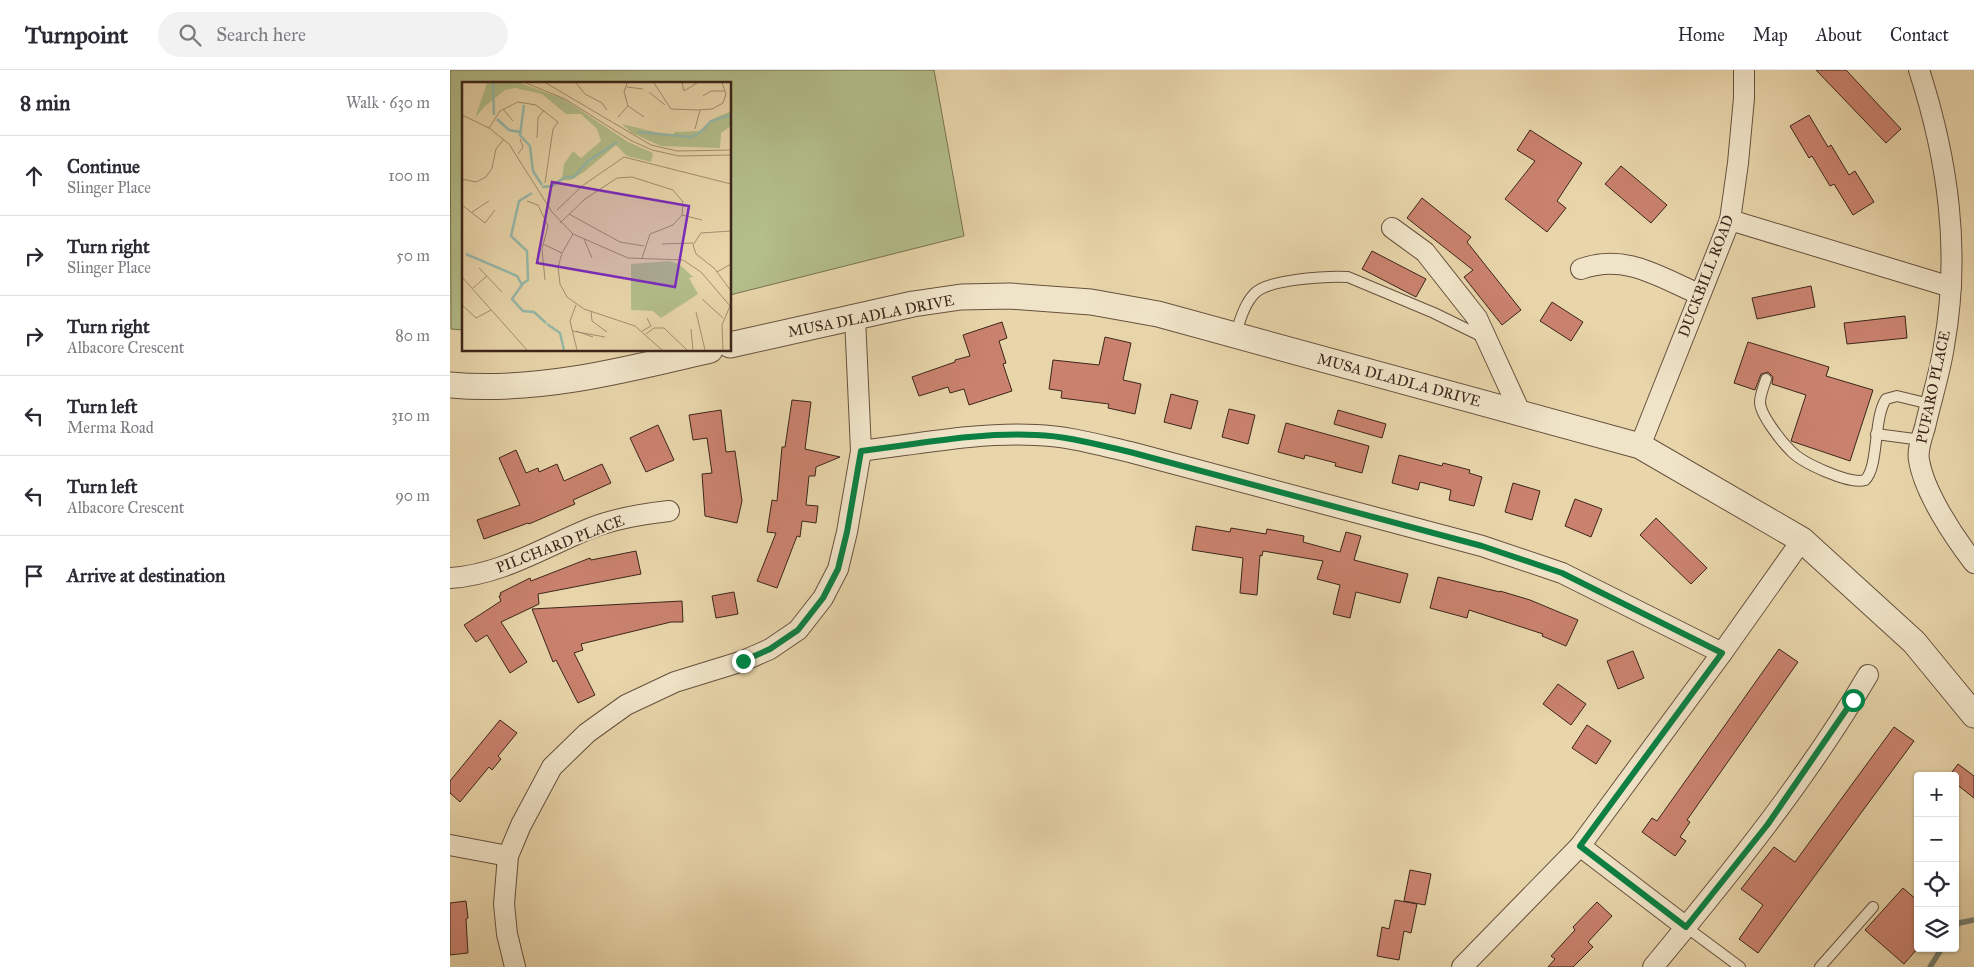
<!DOCTYPE html>
<meta charset="utf-8">
<style>
:root{--surface:#fff;--page:#f2f2f3;--text:#2b2b33;--muted:#7c7c81;--line:#e1e1e2}
body{margin:0;font-family:"IM FELL Great Primer",serif;background:var(--page);color:var(--text)}
.controls{position:absolute;right:15px;bottom:15px;display:grid;overflow:hidden;border-radius:5px;box-shadow:0 1px 4px #0004}
.controls button{width:45px;height:45px;display:grid;place-items:center;padding:0;border:0;border-bottom:1px solid var(--line);background:var(--surface);color:var(--text);font:25px sans-serif}
.stop{position:absolute;width:15px;height:15px;margin:-11px;border:4px solid #0b8043;border-radius:50%;background:#fff}
.stop.end{background:#0b8043;border-color:#fff;box-shadow:0 1px 5px #0008}
.list{margin:0;padding:0;list-style:none}
h2{display:flex;justify-content:space-between;align-items:center;height:65px;margin:0;padding:0 20px;font-size:21px}
h2 small{font-size:16px;font-weight:400;color:var(--muted)}
.list li{display:grid;grid-template-columns:32px 1fr auto;gap:15px;align-items:center;box-sizing:border-box;height:80px;padding:0 20px;border-top:1px solid var(--line)}
.list b{display:block;font-size:19px;white-space:nowrap}
.list p{margin:0;font-size:16px;white-space:nowrap;color:var(--muted)}
.list em{font-size:16px;font-style:normal;color:var(--muted)}
.icon{flex:none;width:28px;height:28px;fill:none;stroke:currentColor;stroke-width:2;stroke-linecap:round;stroke-linejoin:round}
.map{position:relative;flex:none;width:1524px;height:897px;overflow:hidden}
header{display:flex;align-items:center;gap:30px;box-sizing:border-box;height:70px;padding:0 25px;background:var(--surface);border-bottom:1px solid var(--line)}
header strong{font-size:24px}
nav{display:flex;gap:28px;margin-inline-start:auto;font-size:18px}
.search{width:350px;height:45px;background:var(--page);display:flex;align-items:center;gap:12px;box-sizing:border-box;padding:0 18px;border-radius:28px;color:var(--muted);font-size:19px}
main{display:flex}
aside{flex:1;background:var(--surface)}
.map>svg:first-child{display:block}
.green{fill:#b3be8b;stroke:#787252}
.lines{fill:none;stroke-linecap:round;stroke-linejoin:round}
.stream{stroke:#737e70;stroke-width:5.5}
.building{fill:#ca826e;stroke:#3c251a}
.service-casing{stroke:#67513e;stroke-width:12}
.minor-casing{stroke:#67513e;stroke-width:22}
.tertiary-casing{stroke:#67513e;stroke-width:27}
.service{stroke:#f0e4c8;stroke-width:10}
.minor{stroke:#f0e4c8;stroke-width:20}
.tertiary{stroke:#f0e4c8;stroke-width:25}
.route{stroke:#0b8043;stroke-width:6}
.labels{text-anchor:middle;stroke-width:4;stroke-linejoin:round;paint-order:stroke}
.street-label{font-size:15px;fill:#3c251a;stroke:#f0e4c8}
.inset-river{fill:none;stroke:#97b9aa;stroke-width:2.5}
.inset-road{fill:none;stroke:#a38f70;stroke-width:1}
.view{fill:#7b2cbf;fill-opacity:0.15;stroke:#7b2cbf;stroke-width:2.5}
.inset-edge{fill:none;stroke:#3c251a;stroke-width:2.5}
</style>
<header>
<strong>Turnpoint</strong>
<div class="search"><svg class="icon" aria-label="search" viewBox="0 0 24 24"><circle cx="10" cy="10" r="6"/><path d="M15 15l6 6"/></svg>Search here</div>
<nav><a>Home</a><a>Map</a><a>About</a><a>Contact</a></nav>
</header>
<main>
<aside>
<h2>8 min<small>Walk · 630 m</small></h2>
<ul class="list">
<li><svg class="icon" aria-label="ahead" viewBox="0 0 24 24"><path d="M12 20V5M6 11l6-6 6 6"/></svg><div><b>Continue</b><p>Slinger Place</p></div><em>100 m</em></li>
<li><svg class="icon" aria-label="right" viewBox="0 0 24 24"><path d="M7 20v-9h11M14 6l5 5-5 5"/></svg><div><b>Turn right</b><p>Slinger Place</p></div><em>50 m</em></li>
<li><svg class="icon" aria-label="right" viewBox="0 0 24 24"><path d="M7 20v-9h11M14 6l5 5-5 5"/></svg><div><b>Turn right</b><p>Albacore Crescent</p></div><em>80 m</em></li>
<li><svg class="icon" aria-label="left" viewBox="0 0 24 24"><path d="M17 20v-9H6M10 6l-5 5 5 5"/></svg><div><b>Turn left</b><p>Merma Road</p></div><em>310 m</em></li>
<li><svg class="icon" aria-label="left" viewBox="0 0 24 24"><path d="M17 20v-9H6M10 6l-5 5 5 5"/></svg><div><b>Turn left</b><p>Albacore Crescent</p></div><em>90 m</em></li>
<li><svg class="icon" aria-label="arrive" viewBox="0 0 24 24"><path d="M6 21V4h12l-3 4 3 4H6"/></svg><div><b>Arrive at destination</b></div></li>
</ul>
</aside>
<div class="map">
<svg width="1524" height="897" viewBox="0 0 1524 897">
<rect width="100%" height="100%" fill="#e8d5aa"/>
<filter id="stains"><feTurbulence type="fractalNoise" baseFrequency=".004" numOctaves="4"/><feColorMatrix values="0 0 0 0 .2 0 0 0 0 .09 0 0 0 0 .02 0 0 0 .5 -.17"/></filter>
<radialGradient id="worn" r=".72"><stop offset=".6" stop-color="#630" stop-opacity="0"/><stop offset="1" stop-color="#630" stop-opacity=".3"/></radialGradient>
<path class="green" d="M0 0H484L514 166 280 225V14H14V260L1 259Z"/>
<g class="lines">
<g class="stream">
<path d="M1505 858 1509 853 1524 850"/>
<path d="M1480 897 1492 878"/>
</g>
</g>
<g class="building">
<path d="M1366 0H1396L1451 59 1436 73Z"/>
<path d="M1359 45 1378 77 1381 75 1399 105 1405 101 1424 132 1403 145 1384 114 1380 116 1362 86 1359 88 1340 56Z"/>
<path d="M1080 60 1132 93 1107 131 1116 138 1097 162 1055 129 1085 91 1067 80Z"/>
<path d="M1171 96 1217 135 1201 153 1155 114Z"/>
<path d="M972 128 1021 167 1017 172 1071 240 1052 255 1014 207 1023 200 957 148Z"/>
<path d="M922 181 976 209 966 227 912 199Z"/>
<path d="M1361 216 1365 237 1307 249 1302 228Z"/>
<path d="M1102 232 1133 252 1121 271 1090 251Z"/>
<path d="M1455 246 1457 268 1397 274 1394 253Z"/>
<path d="M552 252 557 268 549 271 556 293 553 294 562 321 519 335 514 319 500 323 498 317 469 326 462 307 505 292V290L520 286 513 265Z"/>
<path d="M655 267 681 273 673 310 691 314 685 344 658 338 659 334 611 328 612 321 599 319 603 290 649 295Z"/>
<path d="M1298 272 1379 297 1376 306 1423 320 1400 391 1341 371 1356 325 1322 314 1323 307 1318 302 1311 304 1305 320 1284 313Z"/>
<path d="M721 324 748 331 741 359 714 352Z"/>
<path d="M342 330 361 332 355 379 390 387 366 397 365 406H359L356 435 368 436 366 453 352 451 350 467 347 466 327 518 307 511 326 463 317 462 322 430 327 431 332 377H335Z"/>
<path d="M779 339 805 345 798 374 772 367Z"/>
<path d="M271 340 276 382 285 381 292 431 287 453 255 446 252 404 262 403 257 368 243 370 239 345Z"/>
<path d="M888 340 936 354 932 368 884 354Z"/>
<path d="M836 353 919 376 912 403 885 396 886 393 855 385 854 389 828 382Z"/>
<path d="M208 355 224 390 196 402 180 368Z"/>
<path d="M66 380 76 403 88 398 89 402 107 394 114 411 152 394 161 413 123 430 125 434 79 454 78 453 34 469 27 450 70 435 49 388Z"/>
<path d="M949 385 992 396 993 393 1020 400 1019 403 1032 407 1024 436 999 430 1001 420 970 412 968 420 942 413Z"/>
<path d="M1063 413 1090 421 1082 450 1055 442Z"/>
<path d="M1125 429 1152 439 1141 467 1115 456Z"/>
<path d="M1206 448 1257 498 1241 514 1190 465Z"/>
<path d="M746 456 780 462 781 458 816 464 817 459 854 466 853 472 890 482 896 462 911 466 904 490 958 504 950 533 906 522 900 548 883 544 890 515 867 509 873 491 813 481 812 486 810 485 807 525 790 523 793 488 742 480Z"/>
<path d="M186 481 191 504 88 524 89 534 51 552 77 592 60 603 37 565 26 572 14 555 51 531 49 526 51 525 50 523 80 508 81 511 140 488 141 490Z"/>
<path d="M988 507 1050 522V521L1080 530 1128 550 1116 576 1092 566 1093 564 1019 540 1017 548 980 538Z"/>
<path d="M284 522 288 544 266 548 262 526Z"/>
<path d="M232 531 233 552H221L131 574 133 580 124 583 145 625 128 633 106 590 103 592 82 539Z"/>
<path d="M1329 579 1348 592 1237 750 1240 752 1230 767 1236 771 1225 786 1192 762 1202 748 1207 751Z"/>
<path d="M1183 581 1194 608 1168 619 1157 591Z"/>
<path d="M1108 614 1136 634 1121 655 1093 634Z"/>
<path d="M50 650 67 663 48 686 51 689 42 700 39 697 10 732 0 723V711Z"/>
<path d="M1137 655 1161 671 1146 694 1122 678Z"/>
<path d="M1444 657 1464 671 1308 883 1289 869 1313 835 1291 819 1324 777 1345 792Z"/>
<path d="M1508 694 1524 706V728L1505 713V706H1499Z"/>
<path d="M960 800 981 804 975 835 954 831Z"/>
<path d="M1453 818 1468 831V878L1454 894 1415 860Z"/>
<path d="M945 830 967 834 961 863 954 861 949 890 927 886 932 857 939 859Z"/>
<path d="M16 831 18 848 16 849 18 883 0 885V833Z"/>
<path d="M1147 832 1162 846 1138 872 1143 877 1123 897H1098L1105 889 1101 886 1125 860 1123 857Z"/>
</g>
<g class="lines">
<g class="service-casing">
<g id="service">
<path d="M785 265C790 251 794 234 805 223 819 209 878 206 898 207L984 243 1033 267"/>
<path d="M1316 309C1314 316 1310 325 1310 332 1310 345 1332 372 1341 381 1352 393 1400 415 1415 410 1429 397 1423 349 1436 329L1447 326 1480 334"/>
<path d="M1426 364 1472 370"/>
<path d="M1236 857 1290 897"/>
<path d="M1370 897 1423 837"/>
</g>
</g>
<g class="minor-casing">
<g id="minor">
<path d="M1469 0C1498 90 1511 181 1494 276 1490 303 1481 330 1475 357 1472 367 1467 380 1469 390 1474 422 1504 467 1524 493"/>
<path d="M1280 150 1501 217"/>
<path d="M942 158 975 182 1027 248 1071 344"/>
<path d="M1131 199C1176 183 1209 207 1249 224"/>
<path d="M1190 376 1280 150 1288 93 1294 28V0"/>
<path d="M411 381C468 374 528 362 586 365 618 366 649 375 680 382L1032 476 1112 503 1272 583"/>
<path d="M0 508C51 505 94 477 141 458 166 448 192 444 219 441"/>
<path d="M0 775 58 786"/>
<path d="M1130 776 1236 857"/>
<path d="M65 897 57 864 54 834 58 786 71 755 102 697 137 663 176 635 225 612 293 591 320 579 348 560 373 528 388 499 397 462 411 381 405 247"/>
<path d="M1012 897 1130 776 1272 583 1352 470"/>
<path d="M1203 897C1280 804 1357 709 1418 605"/>
</g>
</g>
<g class="tertiary-casing">
<g id="tertiary">
<path d="M280 275 463 234 511 227 560 226 641 232 708 244 1190 376 1352 470 1464 572 1524 645"/>
<path d="M0 315C87 323 176 300 260 280"/>
</g>
</g>
<use href="#service" class="service"/>
<use href="#minor" class="minor"/>
<use href="#tertiary" class="tertiary"/>
</g>
<g class="lines">
<path class="route" d="M293 591 320 579 348 560 373 528 388 499 397 462 411 381C468 374 528 362 586 365 618 366 649 375 680 382L1032 476 1112 503 1272 583 1130 776 1236 857 1318 754 1403 630"/>
</g>
<g class="labels">
<g class="street-label">
<text transform="translate(1256 206) rotate(-69)" y="5">DUCKBILL ROAD</text>
<text transform="translate(421 246) rotate(-11)" y="5">MUSA DLADLA DRIVE</text>
<text transform="translate(949 310) rotate(15)" y="5">MUSA DLADLA DRIVE</text>
<text transform="translate(1483 317) rotate(-78)" y="5">PUFARO PLACE</text>
<text transform="translate(110 474) rotate(-21)" y="5">PILCHARD PLACE</text>
</g>
</g>
<g transform="translate(12 12)">
<rect width="269" height="269" fill="#e8d5aa"/>
<path d="M25 1H58L102 17 166 60 191 71 189 80 165 74 154 63 122 90 109 98H100L102 82 111 69 119 76 139 59 135 47 119 32H104L80 12 53 6 43 8 23 24 13 36ZM269 29V44L259 51 258 66 199 64 170 51 160 42 209 54 213 50 237 49 251 37ZM207 179 217 182 231 195 227 196 236 212 199 236 191 229 169 228V182Z" fill="#b3be8b"/>
<path class="inset-river" d="M31 1 32 33M62 23 58 53 68 64 71 89 80 103M35 37 47 48 58 50M176 50 229 55 239 50 249 39 269 33M80 105 90 104 103 95H112L126 79 155 60M4 172 55 194 60 203 50 217 61 229 72 230 84 241M60 202 66 198 65 169 49 154 57 119 70 111M85 242 98 251 102 268"/>
<path class="inset-road" d="M64 1 103 17 168 58 190 68 217 74 269 73M84 1 189 63 215 69 269 68M114 1 123 12 140 21 145 28M192 1 209 27 235 28 250 27 261 21 264 12 260 1M220 1 222 9 235 1M165 5 181 7M187 10 203 23M241 14 249 9H263M166 24 182 35M41 27 51 39M0 33 27 46 47 62 90 130 111 152 166 176 221 178 239 190 269 225M156 35 166 24 162 10 165 1M27 46 38 29 56 20 74 23 96 40 91 47 83 101M233 47 238 28M75 56 76 36 82 28M56 72 61 65 58 57M0 97 14 100 24 95 30 86 34 67 42 57M65 119 76 123 86 144 80 167 83 198M0 123 23 141 33 128M95 128 120 104 162 75 269 102M10 130 27 119M107 132 158 160 182 164M220 133 240 138M98 141 123 117 155 96 170 95 211 108 221 120 220 133 211 143 188 152 180 176M269 149 239 151 231 163 234 172 252 186 269 209M111 152 100 171 96 185 98 202 105 215 122 227 173 244 200 268M122 157 130 176M81 162 100 171M200 162 231 161M17 186 40 210M255 190 269 182M0 195 65 268M11 206 25 194M240 217 261 236M0 223 14 236 29 228M114 223 108 239 115 268M129 229 130 239 145 250M234 230 243 268M229 247 231 268M110 249 143 255M114 249 131 255M180 249 189 244 185 236M184 252 192 246H202L225 268M261 268 260 243 268 224"/>
<path class="view" d="M90 100 227 124 213 205 75 181Z"/>
<rect width="269" height="269" class="inset-edge"/>
</g>
<rect width="100%" height="100%" filter="url(#stains)"/>
<rect width="100%" height="100%" fill="url(#worn)"/>
</svg>
<div class="controls">
<button>+</button>
<button>−</button>
<button><svg class="icon" aria-label="locate" viewBox="0 0 24 24"><circle cx="12" cy="12" r="6"/><path d="M12 2v4M12 18v4M2 12h4M18 12h4"/></svg></button>
<button><svg class="icon" aria-label="layers" viewBox="0 0 24 24"><path d="M12 4l9 5-9 5-9-5zM3 14l9 5 9-5"/></svg></button>
</div>
<div class="stop" style="left:1403px;top:630px"></div>
<div class="stop end" style="left:293px;top:591px"></div>
</div>
</main>
